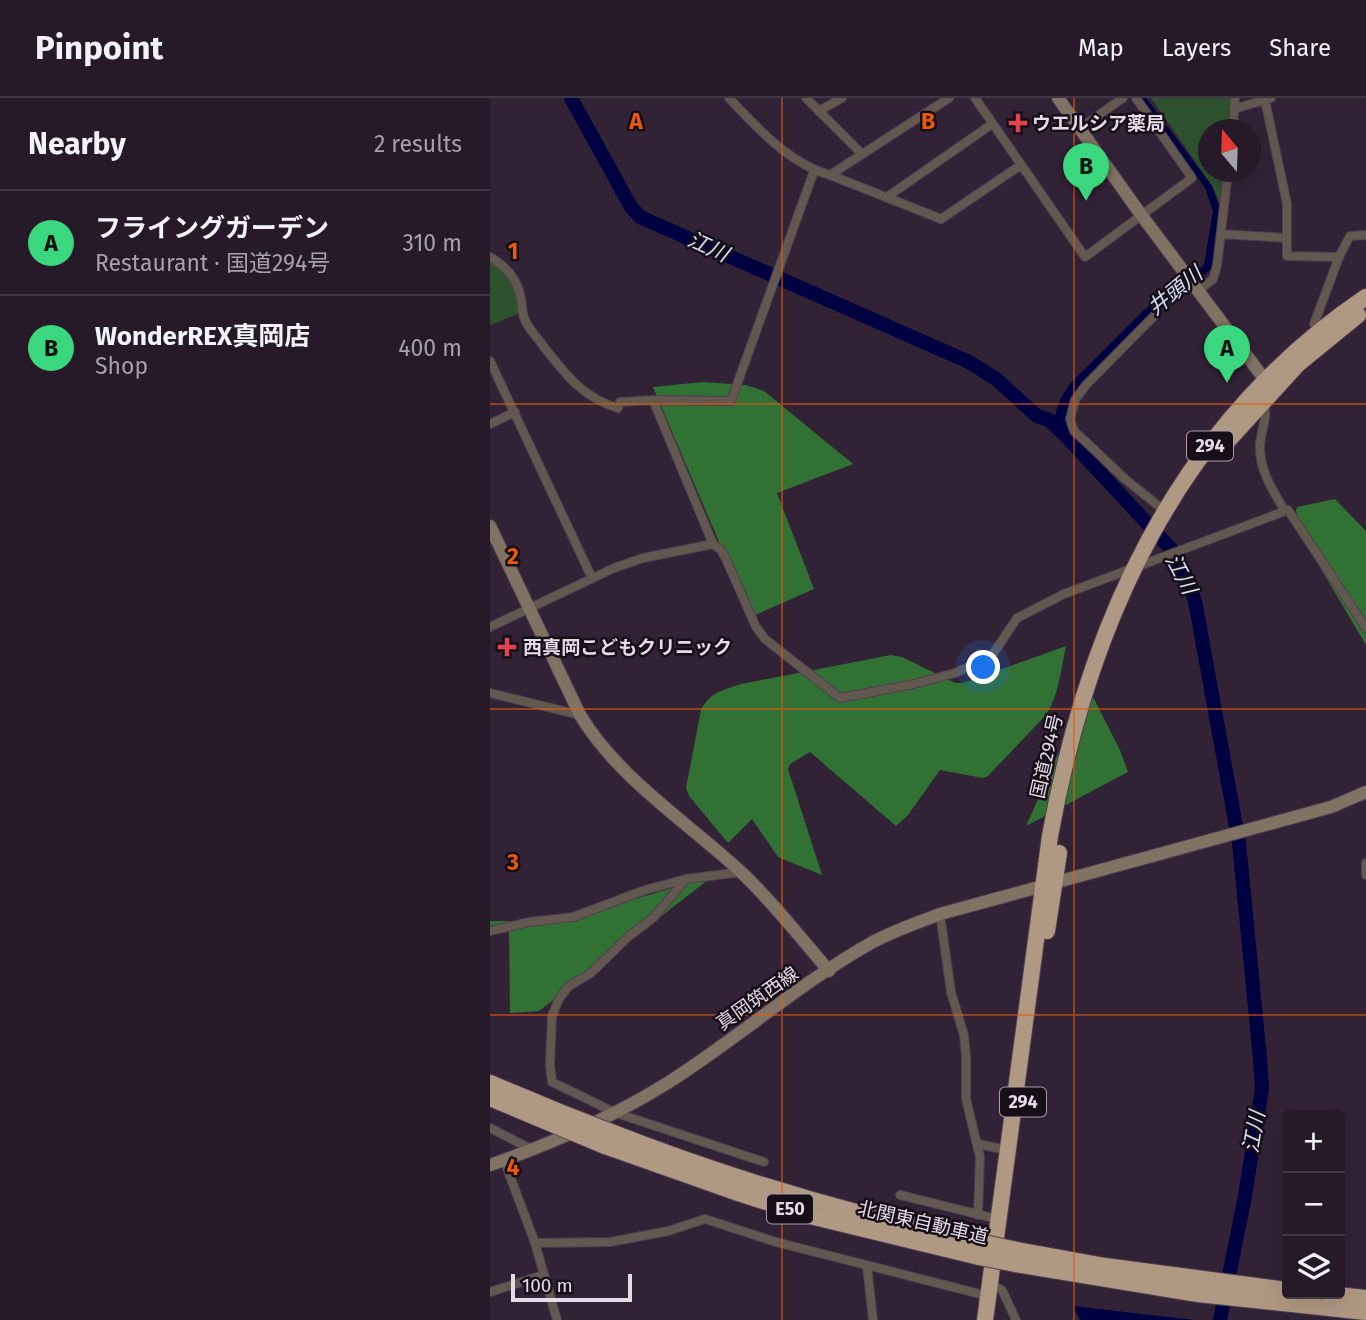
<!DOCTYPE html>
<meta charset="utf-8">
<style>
:root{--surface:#261a28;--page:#2e2330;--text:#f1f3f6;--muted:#a4a1a8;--line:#423845;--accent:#3ad77f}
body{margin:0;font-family:"Fira Sans","Noto Sans JP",sans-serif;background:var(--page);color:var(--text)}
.controls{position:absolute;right:21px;bottom:21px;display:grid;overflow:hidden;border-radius:7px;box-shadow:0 7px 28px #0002}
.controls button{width:63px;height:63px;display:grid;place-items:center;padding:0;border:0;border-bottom:2px solid var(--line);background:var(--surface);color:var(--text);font:35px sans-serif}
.compass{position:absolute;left:708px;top:21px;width:63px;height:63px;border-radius:50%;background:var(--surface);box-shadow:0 7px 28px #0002;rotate:341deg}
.scale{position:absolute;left:21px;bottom:18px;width:121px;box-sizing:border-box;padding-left:7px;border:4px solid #e5dae7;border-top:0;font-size:19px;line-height:24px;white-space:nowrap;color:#e5dae7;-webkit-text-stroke:5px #160f18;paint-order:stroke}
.you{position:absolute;left:494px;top:570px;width:24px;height:24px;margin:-18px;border:5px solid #fff;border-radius:50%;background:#1a73e8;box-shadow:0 0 0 10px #1a73e833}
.badge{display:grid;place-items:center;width:46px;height:46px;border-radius:50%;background:var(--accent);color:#111;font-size:23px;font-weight:700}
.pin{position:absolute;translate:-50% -58px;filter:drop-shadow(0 2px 4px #0008)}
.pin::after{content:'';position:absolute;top:37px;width:24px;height:21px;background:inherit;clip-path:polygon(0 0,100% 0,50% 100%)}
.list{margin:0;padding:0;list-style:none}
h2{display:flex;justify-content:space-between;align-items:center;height:91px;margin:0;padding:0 28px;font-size:30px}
h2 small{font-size:23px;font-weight:400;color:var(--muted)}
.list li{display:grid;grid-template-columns:46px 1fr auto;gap:21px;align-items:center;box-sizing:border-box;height:105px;padding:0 28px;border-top:2px solid var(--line)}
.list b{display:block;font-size:26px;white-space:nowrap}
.list p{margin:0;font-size:23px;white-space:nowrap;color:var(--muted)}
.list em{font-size:23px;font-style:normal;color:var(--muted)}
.icon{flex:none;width:38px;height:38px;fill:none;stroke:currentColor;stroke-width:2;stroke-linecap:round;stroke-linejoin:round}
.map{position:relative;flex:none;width:876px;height:1222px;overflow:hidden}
header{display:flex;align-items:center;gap:42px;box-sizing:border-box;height:98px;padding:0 35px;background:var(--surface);border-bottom:2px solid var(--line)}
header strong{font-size:33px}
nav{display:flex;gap:38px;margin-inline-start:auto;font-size:24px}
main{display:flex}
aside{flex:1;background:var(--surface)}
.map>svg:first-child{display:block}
.green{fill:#2e522e}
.forest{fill:#317134}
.water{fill:#000141}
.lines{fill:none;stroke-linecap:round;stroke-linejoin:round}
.river{stroke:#000141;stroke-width:14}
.street-casing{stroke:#4f3f52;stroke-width:10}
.secondary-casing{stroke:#4f3f52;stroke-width:14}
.highway-casing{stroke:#4f3f52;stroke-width:18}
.street{stroke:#62584f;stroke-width:8}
.secondary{stroke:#817364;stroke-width:12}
.highway{stroke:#b09983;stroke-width:16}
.highway-bridge-casing{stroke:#4f3f52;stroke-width:18;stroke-linecap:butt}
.highway-bridge{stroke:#b09983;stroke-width:16}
.grid{fill:none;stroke:#e8590c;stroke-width:2;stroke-opacity:0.55}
.health-dot{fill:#e0444e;stroke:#160f18;stroke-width:2.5}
.labels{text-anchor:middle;stroke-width:5;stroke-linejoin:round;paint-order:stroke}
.shield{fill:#160f18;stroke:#a79da9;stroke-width:2}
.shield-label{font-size:18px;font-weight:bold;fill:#e5dae7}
.poi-label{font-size:19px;font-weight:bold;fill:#e5dae7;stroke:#160f18;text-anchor:start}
.street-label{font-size:19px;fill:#e5dae7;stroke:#160f18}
.water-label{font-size:21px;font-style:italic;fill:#d7e1f5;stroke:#160f18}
.grid-label{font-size:23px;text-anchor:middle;font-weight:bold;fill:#e8590c;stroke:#160f18;stroke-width:5;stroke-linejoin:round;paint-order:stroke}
</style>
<header>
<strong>Pinpoint</strong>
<nav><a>Map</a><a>Layers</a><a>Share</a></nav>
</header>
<main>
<aside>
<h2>Nearby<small>2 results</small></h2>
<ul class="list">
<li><span class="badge">A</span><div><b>フライングガーデン</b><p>Restaurant · 国道294号</p></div><em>310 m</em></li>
<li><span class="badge">B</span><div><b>WonderREX真岡店</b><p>Shop</p></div><em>400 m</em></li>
</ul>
</aside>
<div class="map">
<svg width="876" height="1222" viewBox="0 0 876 1222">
<rect width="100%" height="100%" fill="#322236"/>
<g class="green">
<path d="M661 0H742L743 31 718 32V74H740L731 109 723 89Z"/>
<path d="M0 160 20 175 33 214 0 227Z"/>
</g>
<g class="forest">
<path d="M212 284 256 287 274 293 363 366 287 395 324 491 261 519 163 289Z"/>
<path d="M845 401 876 433V547L818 449 806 413 807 409Z"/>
<path d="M576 548C571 570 569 600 554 619L498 678 493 680 450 672 418 717 406 728 320 654 300 666 298 671 332 777 288 759 262 721 238 745 199 698 196 690 211 612C221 593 232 593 251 586L401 557 412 559 465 585H473Z"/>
<path d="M598 589 630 652 638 674 536 728Z"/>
<path d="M223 778 49 913 20 915 19 830H0V823H54L128 806Z"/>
</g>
<g class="water">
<path d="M651 0H656L722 88 729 108 722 171 660 217 580 299C574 312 575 322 580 336L566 322 570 302 580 286 654 212 714 167 723 113 715 90Z"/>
<path d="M583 1208 704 1222H590Z"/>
</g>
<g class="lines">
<g class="river">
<path d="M81 0 141 109 150 119 479 264 506 281 547 318 559 322 573 335 683 453 695 476 705 503 749 745 770 961 772 991 755 1098 730 1222"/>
<path d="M572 327C569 312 584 292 594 281"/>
</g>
<g class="street-casing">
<g id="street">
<path d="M239 0C266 29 301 67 340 77L451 121 531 67"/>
<path d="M316 0 372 56"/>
<path d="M485 0 595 159 702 80 646 0"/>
<path d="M775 2 797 106V158L849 159"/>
<path d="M744 11 781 0"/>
<path d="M329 13 352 0"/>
<path d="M589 31 633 0"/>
<path d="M743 32 745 0"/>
<path d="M340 77 459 0"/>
<path d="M397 99 502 26"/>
<path d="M731 136 797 140"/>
<path d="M0 159C16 168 28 182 31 201 32 208 32 216 35 222 39 232 48 240 54 249 75 276 93 300 128 310L130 304 163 302 241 303 324 73"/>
<path d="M708 193 723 181 727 168 738 74"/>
<path d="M665 217 596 287 585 302 580 321 584 333 596 344 635 381 675 413"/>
<path d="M830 233 824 226 849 159 860 138 876 137"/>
<path d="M0 263 102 480"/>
<path d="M163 302 223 446 231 452 236 461 266 529 275 541 350 600 424 586 465 575 501 559 527 520 574 496 798 412 876 530"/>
<path d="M774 304C778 320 771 332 770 347 769 372 783 393 795 413"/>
<path d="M0 326 25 314"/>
<path d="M0 529 124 470 153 460 223 446"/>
<path d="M0 595 90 617"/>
<path d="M876 765V777"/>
<path d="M196 781 164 819 138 839 101 875 79 888 69 901 62 918 60 967 62 984 126 1015 274 1064"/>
<path d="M450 816 461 894 474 937 476 958V1001L490 1059 488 1117"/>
<path d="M0 833 39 824 83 819 155 792 196 781 251 774"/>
<path d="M0 1030 43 1052"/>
<path d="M488 1046 517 1052"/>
<path d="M14 1062 45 1145 67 1222"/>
<path d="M410 1097 507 1121"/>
<path d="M45 1145 120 1144 178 1133 215 1121 286 1144 498 1198"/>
<path d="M377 1168 383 1222"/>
<path d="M499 1186 512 1192 526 1222"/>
<path d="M0 1194 53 1177"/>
</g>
</g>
<g class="secondary-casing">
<g id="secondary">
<path d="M568 0 652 118 781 290"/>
<path d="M0 428 90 617C129 681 196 723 250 773 282 803 310 839 339 873"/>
<path d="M0 1067C63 1045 122 1020 179 984 248 940 310 885 381 845 403 833 427 825 450 816L841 709 876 694"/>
</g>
</g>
<g class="highway-casing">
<g id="highway">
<path d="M734 347 808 266 868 217"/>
<path d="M557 833 569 755"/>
<path d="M0 985 72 1015"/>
<path d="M0 1000 67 1028"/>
<path d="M121 1034C241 1081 364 1117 490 1144"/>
<path d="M115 1048 248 1095 320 1118 489 1159"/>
<path d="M527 1152 615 1168 797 1192"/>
<path d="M525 1166 708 1196 876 1214"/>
<path d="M838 1196 876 1200"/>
<path d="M495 1222 560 738C599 522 689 325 876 199"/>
</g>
</g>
<use href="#street" class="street"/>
<use href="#secondary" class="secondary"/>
<use href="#highway" class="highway"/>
<g class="highway-bridge-casing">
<g id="highway-bridge">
<path d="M72 1015 121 1034"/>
<path d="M67 1028 115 1048"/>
<path d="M490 1144 527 1152"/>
<path d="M489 1159 525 1166"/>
</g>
</g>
<use href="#highway-bridge" class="highway-bridge"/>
</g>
<path class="grid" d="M292 0V1222M584 0V1222M0 306H876M0 611H876M0 917H876"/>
<g class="health-dot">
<path d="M524.5 14.5h7v7h7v7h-7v7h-7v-7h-7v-7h7z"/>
<path d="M13.5 538.5h7v7h7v7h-7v7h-7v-7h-7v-7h7z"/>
</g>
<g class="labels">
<g class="shield">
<rect x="697" y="333.5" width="46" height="29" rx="5"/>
<rect x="510" y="989.5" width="46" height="29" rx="5"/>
<rect x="277" y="1096.5" width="46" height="29" rx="5"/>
</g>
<g class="shield-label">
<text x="720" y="354">294</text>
<text x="533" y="1010">294</text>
<text x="300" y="1117">E50</text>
</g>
<g class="poi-label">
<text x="542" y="32">ウエルシア薬局</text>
<text x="33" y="556">西真岡こどもクリニック</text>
</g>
<g class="street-label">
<text transform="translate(556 658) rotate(-77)" y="7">国道294号</text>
<text transform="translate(267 900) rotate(-35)" y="7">真岡筑西線</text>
<text transform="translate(433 1124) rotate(13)" y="7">北関東自動車道</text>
</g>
<g class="water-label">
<text transform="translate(218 149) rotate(24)" y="7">江川</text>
<text transform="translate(685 193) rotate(-39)" y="7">井頭川</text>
<text transform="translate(691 476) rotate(62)" y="7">江川</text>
<text transform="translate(764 1034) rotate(-80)" y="7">江川</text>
</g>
</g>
<g class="grid-label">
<text x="146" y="31">A</text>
<text x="438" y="31">B</text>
<text x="23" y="161">1</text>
<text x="23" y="466">2</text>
<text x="23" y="772">3</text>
<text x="23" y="1077">4</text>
</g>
</svg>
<div class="controls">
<button>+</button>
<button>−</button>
<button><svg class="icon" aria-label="layers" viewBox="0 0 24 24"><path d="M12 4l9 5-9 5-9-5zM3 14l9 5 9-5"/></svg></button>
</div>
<svg class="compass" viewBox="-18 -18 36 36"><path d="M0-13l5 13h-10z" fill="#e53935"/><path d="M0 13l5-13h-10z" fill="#a4a1a8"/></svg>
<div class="scale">100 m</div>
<div class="you"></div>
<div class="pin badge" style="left:737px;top:285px">A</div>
<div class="pin badge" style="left:596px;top:103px">B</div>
</div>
</main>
